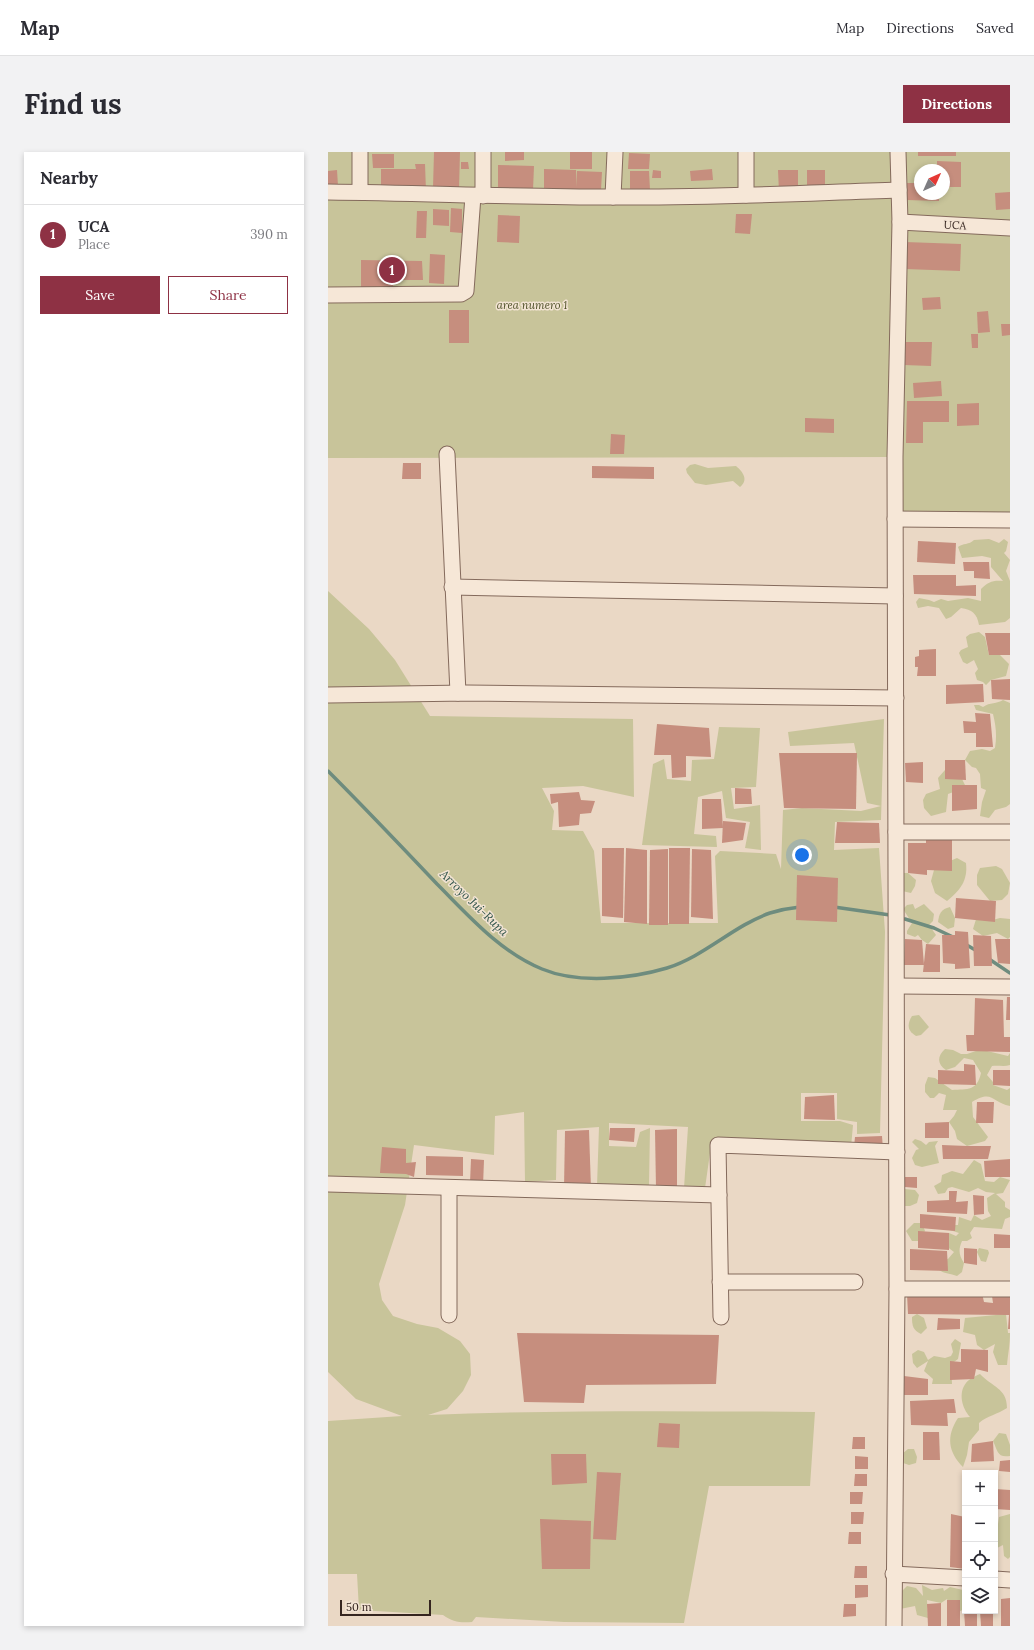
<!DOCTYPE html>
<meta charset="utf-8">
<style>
:root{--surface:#fff;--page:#f2f2f3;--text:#2b2b33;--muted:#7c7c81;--line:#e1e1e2;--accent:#8e3144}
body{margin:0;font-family:Lora,serif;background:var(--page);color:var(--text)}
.controls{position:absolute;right:12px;bottom:12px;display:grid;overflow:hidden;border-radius:0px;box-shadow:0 2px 6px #0003}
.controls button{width:36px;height:36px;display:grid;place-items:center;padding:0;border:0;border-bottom:1px solid var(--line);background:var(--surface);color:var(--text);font:20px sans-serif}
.compass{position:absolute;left:586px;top:12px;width:36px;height:36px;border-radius:50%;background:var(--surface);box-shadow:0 2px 6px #0003;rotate:45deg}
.scale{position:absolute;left:12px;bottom:10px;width:91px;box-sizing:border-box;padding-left:4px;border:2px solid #35251f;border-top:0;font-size:11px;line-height:14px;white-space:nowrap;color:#35251f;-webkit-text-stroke:3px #f3e4d4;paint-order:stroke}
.you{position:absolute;left:474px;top:703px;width:14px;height:14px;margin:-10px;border:3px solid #fff;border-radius:50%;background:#1a73e8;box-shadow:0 0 0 6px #1a73e833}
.badge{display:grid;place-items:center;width:26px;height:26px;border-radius:50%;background:var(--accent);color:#fff;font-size:13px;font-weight:700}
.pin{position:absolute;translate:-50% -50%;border:2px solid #fff;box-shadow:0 1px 4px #0006}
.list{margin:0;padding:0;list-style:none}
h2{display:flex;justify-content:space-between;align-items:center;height:52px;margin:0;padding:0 16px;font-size:17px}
h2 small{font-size:13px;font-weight:400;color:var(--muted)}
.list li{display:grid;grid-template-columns:26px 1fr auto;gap:12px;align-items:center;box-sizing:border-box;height:60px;padding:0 16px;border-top:1px solid var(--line)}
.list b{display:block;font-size:15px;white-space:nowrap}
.list p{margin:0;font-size:13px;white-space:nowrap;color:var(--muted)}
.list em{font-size:13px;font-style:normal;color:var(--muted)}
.actions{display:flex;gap:8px;padding:12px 16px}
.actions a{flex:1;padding:9px 0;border:1px solid var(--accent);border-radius:0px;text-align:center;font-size:14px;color:var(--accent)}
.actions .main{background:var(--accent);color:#fff}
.icon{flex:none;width:22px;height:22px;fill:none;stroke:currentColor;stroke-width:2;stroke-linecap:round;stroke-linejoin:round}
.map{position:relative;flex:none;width:682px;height:1474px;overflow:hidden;border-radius:0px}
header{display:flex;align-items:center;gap:24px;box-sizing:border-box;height:56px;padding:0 20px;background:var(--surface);border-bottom:1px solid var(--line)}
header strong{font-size:19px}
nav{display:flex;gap:22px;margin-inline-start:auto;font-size:14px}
.intro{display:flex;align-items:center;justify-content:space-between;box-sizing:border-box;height:96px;padding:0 24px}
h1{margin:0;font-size:28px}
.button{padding:10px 18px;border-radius:0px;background:var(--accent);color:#fff;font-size:14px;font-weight:700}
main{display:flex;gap:24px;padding:0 24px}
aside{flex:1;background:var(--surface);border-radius:0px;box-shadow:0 2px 6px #0003}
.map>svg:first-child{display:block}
.green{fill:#c8c49a;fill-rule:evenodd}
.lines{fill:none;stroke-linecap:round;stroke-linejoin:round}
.stream{stroke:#6e8c7e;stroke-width:3.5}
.building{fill:#c68e7e}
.minor-casing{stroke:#846a5c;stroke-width:17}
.minor{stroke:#f6e7d7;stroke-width:15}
.labels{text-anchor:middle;stroke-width:3;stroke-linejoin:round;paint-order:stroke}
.street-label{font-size:11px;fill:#35251f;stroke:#f3e4d4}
.park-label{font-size:11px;font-style:italic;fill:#4e5027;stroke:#f3e4d4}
.water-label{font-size:12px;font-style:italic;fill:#30544a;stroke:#f3e4d4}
</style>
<header>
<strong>Map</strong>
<nav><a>Map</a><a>Directions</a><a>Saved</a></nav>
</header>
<div class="intro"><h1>Find us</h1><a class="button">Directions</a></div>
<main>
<aside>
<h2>Nearby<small></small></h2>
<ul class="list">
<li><span class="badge">1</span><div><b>UCA</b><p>Place</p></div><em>390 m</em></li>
</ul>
<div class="actions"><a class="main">Save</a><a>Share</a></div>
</aside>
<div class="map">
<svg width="682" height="1474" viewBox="0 0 682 1474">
<rect width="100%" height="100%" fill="#ead8c5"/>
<g class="green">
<path d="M0 0H682V368L567 367 566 305 0 306ZM592 18H616V42H592Z"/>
<path d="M367 312 380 316 408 314C415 320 421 328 412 335L405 329 378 333 367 331 359 321 358 317 362 313Z"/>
<path d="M661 387 671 391 676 387 680 390 678 399 676 401 682 408 678 419 682 429V466L677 470 651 473C649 461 644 458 633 456L623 465 618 467 611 456 600 454 590 456 588 450 591 446 601 448 606 450 613 447 620 449 640 446 653 449V437C660 430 665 428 675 429L663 415V406L654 404 634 406 630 395C635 391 641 393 646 388Z"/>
<path d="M0 439 41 477 67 508 102 564 305 567 306 645 255 634 214 636 226 659 224 678 255 679 266 699 273 771H390L387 704 392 699 448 702 453 717 455 658 474 656 533 659 553 654 539 651 526 591 462 594 460 580 556 567 553 668 507 670 506 698 551 696 557 780 552 981 529 982V970L509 967V941H473V969H512L525 973 523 995 384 987 377 1036H356L360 975 281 971V994L308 995 312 980 322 976 321 1034H269L271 975 229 978 228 1028 197 1030 196 960 167 964 166 1003 86 993 77 1053 51 1132 54 1148 65 1164 89 1172 110 1176 132 1189 142 1202 143 1223 135 1239 119 1257 100 1263C229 1258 358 1259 487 1260L482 1334H381L356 1471 236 1470 148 1465 144 1470C132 1471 125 1470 115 1463L31 1458 29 1422H0V1269L74 1264 28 1247 0 1220Z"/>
<path d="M651 480 657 485 661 503H672L681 512 678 524 663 528 658 533 655 530 649 528 647 521 650 517 646 508 639 512 635 510 631 501 633 498 640 495 638 485 642 482Z"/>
<path d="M675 548 682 551V652L678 655 667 658 661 666 652 664 654 650 658 638 653 636 652 622 648 616 644 615 637 608 642 599 654 597 662 599 667 596C669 584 668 574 665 562L648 558 646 553H651L655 555C662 550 669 552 675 548Z"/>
<path d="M391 575 432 576 428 635 403 636 406 657 432 653 433 698 417 696 422 670 398 666 394 639 370 645 366 682 388 684 389 695 314 693 325 612 336 607 339 627 363 629 364 608 386 607Z"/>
<path d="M617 618 631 621 637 633 631 638 620 642 618 660 603 664 596 656 595 648 598 642 612 637 610 626Z"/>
<path d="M629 706 638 711C640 729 632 738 619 749L607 741 603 729 606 718 615 712Z"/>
<path d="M668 714 674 717 682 731 680 742 674 748 662 749 649 733V723L652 716Z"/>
<path d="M573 721H580L588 728 587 734 583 741 574 739Z"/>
<path d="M585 752 587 757 596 752 606 762 605 769 601 773 608 783 600 792 594 788 590 783 587 785 579 782V779L584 771 575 757 579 753Z"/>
<path d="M622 755 627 766 626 775 620 777 610 770C611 762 613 757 622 755Z"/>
<path d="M649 764 661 769 672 766 682 767V785L680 787 669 781 655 784 645 777Z"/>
<path d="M591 863 601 875 593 883 588 884C579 879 579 872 584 864Z"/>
<path d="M617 897 625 898 633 902H639L648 899H659L680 904 682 901V913C676 915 670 913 664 914L659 923 665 930V933L679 938 682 936V954C664 951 665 937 644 950L645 965 660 985 657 989 639 994 629 987 627 979 621 970 626 964 629 958H615L618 943 611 941 606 946H602L597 940V933L600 925 607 926 624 938C640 937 649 939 653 921L645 908 636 906 627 915 618 918C609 912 609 904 617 897Z"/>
<path d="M587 987 593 989 598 993 601 990 610 989 607 994 611 1011 594 1015 587 1013 584 1006 588 998 591 997 584 990Z"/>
<path d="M646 1008 653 1012 657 1029 666 1030 672 1025 682 1028 675 1041 668 1042 677 1050V1055L682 1058V1065L677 1067 674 1077 646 1075 642 1081 644 1086 639 1089H634C630 1098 631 1103 636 1111L634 1120 629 1124C617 1120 615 1123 605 1112L616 1106 620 1107 626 1100 618 1094 616 1085 621 1081 628 1084 631 1081 622 1078 624 1073H630L631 1065 643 1069 646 1063 654 1068 663 1064 660 1059 659 1046 667 1041 658 1040 650 1036 641 1040 624 1035 620 1036 617 1041 610 1042 606 1034 613 1030 614 1023 624 1019 635 1022Z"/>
<path d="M576 1037 587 1038 591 1043 589 1051 582 1054H575Z"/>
<path d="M586 1071H594L597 1079 590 1089H584L578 1079Z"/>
<path d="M651 1096 660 1098 661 1101 658 1110 653 1109 649 1100Z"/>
<path d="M589 1162 596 1166 599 1176 593 1182C585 1178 584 1174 584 1165Z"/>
<path d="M678 1162 680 1181H682C682 1193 680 1202 679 1213H670L665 1200 667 1192 656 1198 649 1193 647 1183 635 1180 637 1166Z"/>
<path d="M627 1187 633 1191 630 1207 623 1212 624 1232H604L605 1227 596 1219 600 1209 589 1216 585 1211 584 1202 590 1198 596 1200 600 1208 606 1204 617 1206 623 1204 625 1200 623 1192Z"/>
<path d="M652 1222C664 1235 679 1236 679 1256 670 1262 659 1264 651 1271V1278L641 1290 639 1303 635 1315C620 1300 618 1284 630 1266L642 1265C634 1256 630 1241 638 1231 641 1227 647 1224 652 1222Z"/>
<path d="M671 1281 678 1282 682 1293V1304C669 1306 670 1299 665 1289Z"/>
<path d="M580 1297H586L589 1305 588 1311 581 1313 575 1311 574 1302Z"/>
<path d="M667 1361 668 1362 670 1372 671 1365 682 1362V1405L680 1407 676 1404 675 1393 667 1397Z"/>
<path d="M594 1433 604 1438 615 1436 616 1439 622 1435 635 1438 637 1441V1457L625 1462 619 1447 613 1451 599 1448 600 1466 589 1463 587 1454 572 1457 571 1442 579 1434 588 1436 595 1444Z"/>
</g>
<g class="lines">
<g class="stream">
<path d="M0 619C37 656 73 694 109 732 140 763 172 800 214 817 250 832 302 827 339 816 377 804 405 774 442 761 452 758 462 756 472 755"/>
<path d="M506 755 562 763"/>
<path d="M577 767 606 776 625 785"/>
<path d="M637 792 649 799"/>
<path d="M661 807 682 821"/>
</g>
</g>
<g class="building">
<path d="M106 0H132L131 38 105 36Z"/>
<path d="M177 0H196V8L177 9Z"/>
<rect x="242" y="0" width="22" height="17"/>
<rect x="590" y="0" width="38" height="4"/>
<path d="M301 1 322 2 321 17H300Z"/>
<path d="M44 2H66V16H45Z"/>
<path d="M609 9 633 10V35H616V18H609Z"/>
<path d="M133 10H140L141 17H133Z"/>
<path d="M87 12H97L98 39H88V34H53V17H88Z"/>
<path d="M170 13 206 14 205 38H170Z"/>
<path d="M216 17 248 18 249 35V19L274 20 273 38 216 37Z"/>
<path d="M384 17 385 28 363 29 362 19Z"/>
<path d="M9 18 10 34H0V19Z"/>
<path d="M325 18 333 19V26H324Z"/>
<path d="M450 18H470V39L451 40Z"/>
<rect x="479" y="18" width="18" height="22"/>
<path d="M302 19H321L322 38H302Z"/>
<path d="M579 31H592V42H611V49L579 48Z"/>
<path d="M682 40V57L668 58 667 41Z"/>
<path d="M123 56 134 57V81L122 80Z"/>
<path d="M105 57 121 58V74L105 73Z"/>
<path d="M89 59H99L98 86H88Z"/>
<path d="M408 62H424L422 82 407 81Z"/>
<path d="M170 63 192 64 191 91 169 90Z"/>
<path d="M577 90 633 92 632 119 577 117Z"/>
<path d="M102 102 117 103 116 132 101 131Z"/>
<path d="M33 108 94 109 95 128H65V143H33Z"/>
<path d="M612 145 613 157 595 158 594 146Z"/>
<rect x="121" y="158" width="20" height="33"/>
<path d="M660 159 662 180 650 181 649 160Z"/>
<path d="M673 172H682V183L674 184Z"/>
<path d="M643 182H650V196H644Z"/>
<path d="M576 190H604L603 214 576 213Z"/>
<path d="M613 229 614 244 586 246 585 231Z"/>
<path d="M579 249H621V270H595V291H578Z"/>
<path d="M651 251V273L629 274V252Z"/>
<path d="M477 266 506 267V281L477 280Z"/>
<path d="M283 282 297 283 296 302H282Z"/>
<path d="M75 311H93V327H74Z"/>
<path d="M264 314 326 315V327L264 326Z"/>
<path d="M590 389 628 391 627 412 589 410Z"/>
<path d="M635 410H661L662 427 646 426V419H636Z"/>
<path d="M585 423H628V434L648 433V444L586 442Z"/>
<path d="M657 481H682V503H661Z"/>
<path d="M608 497V524H589L590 515H587V505L591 504V498Z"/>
<path d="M682 527V548L664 547 663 528Z"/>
<path d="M655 532 656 550 618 552V533Z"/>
<path d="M647 561 662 562 665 595H648V581H636L635 569 648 570Z"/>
<path d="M329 572 381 576 383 605 358 604V625L344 626 343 603H326Z"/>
<path d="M451 601H529L528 657 456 656Z"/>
<path d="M617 608H637L638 628 617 627Z"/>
<path d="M595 610V631L578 630 577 611Z"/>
<path d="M624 633H649V657L624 659Z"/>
<path d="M407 636 423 637 424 652H407Z"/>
<path d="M251 640 253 648 267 649 263 661 252 662 251 673 231 675 230 650 223 652 222 642Z"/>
<path d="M374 647H393L395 676 374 677Z"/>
<path d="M395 669 418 671 415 688 394 691Z"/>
<path d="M509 670 551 671 552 691H507Z"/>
<path d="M598 687 624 688V719L599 718V723L580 721V691H598Z"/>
<path d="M274 696H296L295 766 274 764Z"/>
<path d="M298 696 319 698V772L296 770Z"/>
<path d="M341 696H362L361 772H341Z"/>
<path d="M340 697V773H321L322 698Z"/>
<path d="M364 697 383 698 385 767 363 765Z"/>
<path d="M469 723 510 726 509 770 468 768Z"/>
<path d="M628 746 668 749 667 770 627 766Z"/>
<path d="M627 779 640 780 642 816 627 817V812L615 811 614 783H627Z"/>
<path d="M645 783 663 784 664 814H646Z"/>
<path d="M577 787 594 788 596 813H576Z"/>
<path d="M667 787H682V812L670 811Z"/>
<path d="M598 792 612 793V820H595Z"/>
<path d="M679 845H682V868H678Z"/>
<path d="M647 846 675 848 676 885H682V900L639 899 638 883H646Z"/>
<path d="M636 912 647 913 648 933 610 932V918L636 919Z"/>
<path d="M665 918H682V934L665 933Z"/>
<path d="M506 943 507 968 476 967 477 945Z"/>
<path d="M649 950H666L665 971H648Z"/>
<path d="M621 970V986H597V971Z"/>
<path d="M282 976H307L306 990 281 988Z"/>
<path d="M349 977V1034L328 1037 327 978Z"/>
<path d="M261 978 263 1037 236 1036 237 979Z"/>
<path d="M554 984 555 997 526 995 527 985Z"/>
<path d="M614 993 639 994H663L660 1007H615Z"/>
<path d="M54 995 78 997V1011L88 1010 86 1025 78 1022 52 1021Z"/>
<path d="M98 1004 135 1005V1024L98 1023Z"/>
<path d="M143 1007 156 1008 155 1034 142 1031Z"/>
<path d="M682 1007V1025H657L656 1009Z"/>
<path d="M577 1025H589V1036L577 1035Z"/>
<path d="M621 1039H629L628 1050 640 1049 639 1062 599 1060V1049L621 1048Z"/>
<path d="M645 1043 656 1044V1062L646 1063Z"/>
<path d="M592 1062 628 1065 627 1079 592 1076Z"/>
<path d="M590 1079 621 1081V1098L590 1096Z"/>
<path d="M666 1082 682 1083V1096H666Z"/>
<path d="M636 1096 649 1097V1113L636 1111Z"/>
<path d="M582 1097 619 1099 620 1119 582 1118Z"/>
<path d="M597 1137H653L656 1150 665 1151 664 1144 682 1145V1177H680L681 1163 580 1162 579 1142 596 1145Z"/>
<path d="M610 1166 632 1167V1177L609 1178Z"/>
<path d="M189 1181 391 1183 388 1232 258 1233 256 1251 196 1250Z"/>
<path d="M633 1197 660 1198V1220L648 1217 646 1227 622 1228V1209L633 1210Z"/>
<path d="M576 1224 600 1227V1243H576Z"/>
<path d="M626 1247 628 1261H619L620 1274 583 1273 582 1249Z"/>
<path d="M331 1271 352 1272 351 1296 329 1295Z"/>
<path d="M595 1280H611L612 1308H595Z"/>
<path d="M525 1285H537V1297H524Z"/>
<path d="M665 1289 666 1309 643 1310 644 1292Z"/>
<path d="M223 1302H258L259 1331 224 1333Z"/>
<path d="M527 1304 540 1305V1317H527Z"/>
<path d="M682 1308V1320L671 1319 672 1309Z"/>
<path d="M269 1320 293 1321 288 1388 265 1387Z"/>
<path d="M527 1322H539V1334H526Z"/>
<path d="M667 1337 682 1338V1358L667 1357Z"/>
<path d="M522 1340H535L534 1352H522Z"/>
<path d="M523 1360H536L535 1372H523Z"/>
<path d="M623 1362 637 1365V1417L622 1415Z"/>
<path d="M212 1367 263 1369 262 1417H214Z"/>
<path d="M521 1380H533V1392H520Z"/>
<path d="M527 1414H539V1426H526Z"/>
<path d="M527 1433H540V1445L527 1446Z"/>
<path d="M682 1446V1474H673V1447Z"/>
<rect x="619" y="1448" width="13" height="26"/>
<path d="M613 1451V1474H600L599 1452Z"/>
<path d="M516 1452H528V1464L515 1465Z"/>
<path d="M636 1459H649V1474H637Z"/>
<path d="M652 1459H665V1474H653Z"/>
</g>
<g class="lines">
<g class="minor-casing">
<g id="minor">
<path d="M32 0V40"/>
<path d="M0 40C95 41 189 45 284 45 380 46 476 41 571 38"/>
<path d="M418 43V0"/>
<path d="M155 44V0"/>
<path d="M285 45 287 0"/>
<path d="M572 70 682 76"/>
<path d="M0 143 133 142 138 139 145 44"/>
<path d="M119 302 130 541"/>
<path d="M567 367 682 368"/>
<path d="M124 435 567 444"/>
<path d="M0 543 139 541 568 546"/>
<path d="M568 680H682"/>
<path d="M569 834 682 835"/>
<path d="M0 1032 391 1043"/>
<path d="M392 1130H527"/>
<path d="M569 1137H682"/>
<path d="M121 1163V1036"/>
<path d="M393 1165 390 993 569 1000"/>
<path d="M565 1422 637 1426"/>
<path d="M667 1427 682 1428"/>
<path d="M566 1474 569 1137 567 305 572 70 570 0"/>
</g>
</g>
<use href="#minor" class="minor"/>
</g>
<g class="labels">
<g class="street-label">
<text transform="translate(627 73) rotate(3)" y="4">UCA</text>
</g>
<g class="park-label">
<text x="204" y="157">area numero 1</text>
</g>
<g class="water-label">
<text transform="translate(146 751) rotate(44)" y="4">Arroyo Jui-Rupa</text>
</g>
</g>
</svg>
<div class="controls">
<button>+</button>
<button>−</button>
<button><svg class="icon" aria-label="locate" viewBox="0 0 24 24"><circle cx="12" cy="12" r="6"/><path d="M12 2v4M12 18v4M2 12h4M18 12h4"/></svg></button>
<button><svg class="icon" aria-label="layers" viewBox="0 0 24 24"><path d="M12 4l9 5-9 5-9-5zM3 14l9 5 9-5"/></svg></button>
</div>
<svg class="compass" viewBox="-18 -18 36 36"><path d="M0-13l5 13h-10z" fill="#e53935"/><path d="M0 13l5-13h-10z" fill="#7c7c81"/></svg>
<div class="scale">50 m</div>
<div class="you"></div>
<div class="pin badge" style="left:64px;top:118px">1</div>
</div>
</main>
